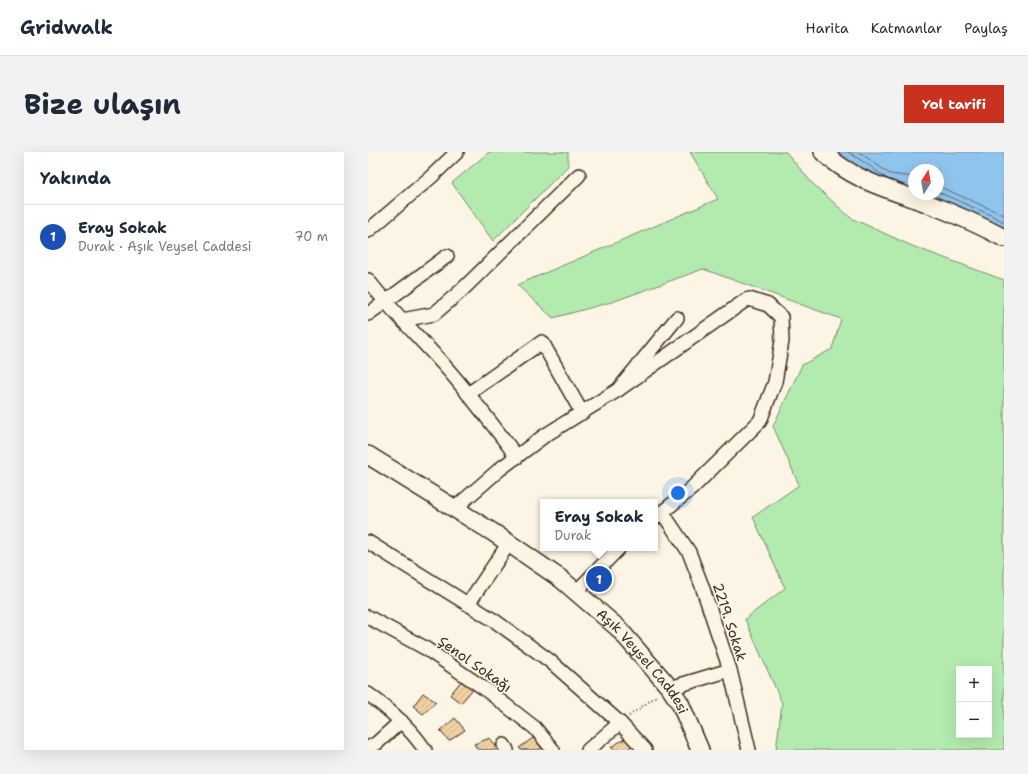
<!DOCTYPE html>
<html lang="tr">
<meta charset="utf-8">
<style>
:root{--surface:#fff;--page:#f2f2f3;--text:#1f2937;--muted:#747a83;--line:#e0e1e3;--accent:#c8321e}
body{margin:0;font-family:"Shantell Sans",sans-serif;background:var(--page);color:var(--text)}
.controls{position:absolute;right:12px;bottom:12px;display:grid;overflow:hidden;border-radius:0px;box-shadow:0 4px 16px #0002}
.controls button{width:36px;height:36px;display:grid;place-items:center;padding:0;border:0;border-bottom:1px solid var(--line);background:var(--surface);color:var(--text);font:20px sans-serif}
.compass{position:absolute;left:540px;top:12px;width:36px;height:36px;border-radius:50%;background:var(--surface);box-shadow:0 4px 16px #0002;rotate:11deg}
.you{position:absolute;left:310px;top:341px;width:14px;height:14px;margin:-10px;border:3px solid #fff;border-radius:50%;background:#1a73e8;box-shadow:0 0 0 6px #1a73e833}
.badge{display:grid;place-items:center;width:26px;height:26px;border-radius:50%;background:var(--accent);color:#fff;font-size:13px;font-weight:700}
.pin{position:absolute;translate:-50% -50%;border:2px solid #fff;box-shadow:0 1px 4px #0006}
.popup{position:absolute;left:172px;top:347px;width:118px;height:52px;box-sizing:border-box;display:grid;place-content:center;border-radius:0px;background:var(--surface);filter:drop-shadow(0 1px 3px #0005);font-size:13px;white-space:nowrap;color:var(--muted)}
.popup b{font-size:15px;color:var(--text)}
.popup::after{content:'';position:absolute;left:50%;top:100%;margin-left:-8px;border:8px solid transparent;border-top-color:var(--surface)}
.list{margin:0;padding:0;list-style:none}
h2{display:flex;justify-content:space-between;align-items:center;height:52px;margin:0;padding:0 16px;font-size:17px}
h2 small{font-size:13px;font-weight:400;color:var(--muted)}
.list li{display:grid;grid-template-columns:26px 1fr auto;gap:12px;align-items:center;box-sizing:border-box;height:64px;padding:0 16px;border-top:1px solid var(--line)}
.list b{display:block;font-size:15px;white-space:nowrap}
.list p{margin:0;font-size:13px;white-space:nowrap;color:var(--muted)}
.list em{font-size:13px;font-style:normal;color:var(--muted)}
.map{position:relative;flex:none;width:636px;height:598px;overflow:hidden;border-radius:0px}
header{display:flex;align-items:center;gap:24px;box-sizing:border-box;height:56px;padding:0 20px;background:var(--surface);border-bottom:1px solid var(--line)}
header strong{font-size:19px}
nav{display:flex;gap:22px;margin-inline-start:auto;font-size:14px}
.intro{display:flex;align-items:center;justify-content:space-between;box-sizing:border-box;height:96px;padding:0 24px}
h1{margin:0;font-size:28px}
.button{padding:10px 18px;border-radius:0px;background:var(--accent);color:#fff;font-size:14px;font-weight:700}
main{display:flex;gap:24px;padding:0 24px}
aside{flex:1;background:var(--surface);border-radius:0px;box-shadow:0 4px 16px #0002}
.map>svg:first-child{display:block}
.green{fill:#b3ebaf;stroke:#778a66;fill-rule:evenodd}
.water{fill:#8fc4ec;stroke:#6d869a}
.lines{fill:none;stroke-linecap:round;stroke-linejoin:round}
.shore{stroke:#5d6870;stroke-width:1}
.building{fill:url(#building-hatch);stroke:#3b2a1e}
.minor-casing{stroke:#3b2a1e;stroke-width:16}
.tertiary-casing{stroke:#3b2a1e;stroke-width:20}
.path{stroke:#3b2a1e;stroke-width:2;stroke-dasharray:1 3;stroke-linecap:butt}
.minor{stroke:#fcf5e5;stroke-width:13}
.tertiary{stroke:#fcf5e5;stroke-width:17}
.labels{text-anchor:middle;stroke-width:3.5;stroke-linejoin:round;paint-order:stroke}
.street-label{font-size:14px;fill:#3b2a1e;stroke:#fcf5e5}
</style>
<header>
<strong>Gridwalk</strong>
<nav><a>Harita</a><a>Katmanlar</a><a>Paylaş</a></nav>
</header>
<div class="intro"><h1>Bize ulaşın</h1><a class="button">Yol tarifi</a></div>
<main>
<aside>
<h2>Yakında<small></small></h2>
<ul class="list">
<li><span class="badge" style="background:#1a4fb4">1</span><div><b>Eray Sokak</b><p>Durak · Aşık Veysel Caddesi</p></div><em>70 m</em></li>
</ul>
</aside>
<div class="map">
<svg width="636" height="598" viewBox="0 0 636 598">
<defs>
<pattern id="building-hatch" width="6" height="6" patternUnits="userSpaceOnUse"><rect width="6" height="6" fill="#f1d1a3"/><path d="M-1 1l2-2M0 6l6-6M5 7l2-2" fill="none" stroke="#d0b48c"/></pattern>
</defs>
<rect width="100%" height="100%" fill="#fcf5e5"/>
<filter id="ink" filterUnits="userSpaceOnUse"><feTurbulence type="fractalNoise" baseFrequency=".025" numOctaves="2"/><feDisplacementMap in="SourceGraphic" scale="8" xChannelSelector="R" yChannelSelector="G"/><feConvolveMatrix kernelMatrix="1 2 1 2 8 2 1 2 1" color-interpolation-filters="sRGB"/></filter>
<g filter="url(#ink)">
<g class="green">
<path d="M121 0H200V14L125 89 84 31Z"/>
<path d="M322 0H418L444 31 483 66 544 94 636 128V598H408L414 551 377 467 417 436 385 365 431 333 405 274 434 213 464 197 473 167 335 117 247 149 185 166 149 133 350 47ZM591 517H621V583H591Z"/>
</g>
<path class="water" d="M463 0H636V80L548 42H570V18H546V41L516 36Z"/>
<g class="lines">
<g class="shore">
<path d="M480 0 502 14 518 26"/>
<path d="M491 0 522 22 546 25"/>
<path d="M570 34 636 63"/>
<path d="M570 40 623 63 636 70"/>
</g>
</g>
<g class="building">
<path d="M93 529 105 537 93 551 82 543Z"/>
<path d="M55 541 68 550 55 562 45 554Z"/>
<path d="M87 566 97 578 81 589 72 579Z"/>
<path d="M122 586 130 597 128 598H110L106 592Z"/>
<path d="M165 586 175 595 171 598H153L151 596Z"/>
<path d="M258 586 264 593 259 598H246L243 595Z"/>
</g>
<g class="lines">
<g class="minor-casing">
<g id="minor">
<path d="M0 79 63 25 89 0"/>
<path d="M0 128C23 158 50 184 75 212 101 241 125 273 149 305"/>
<path d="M0 162 17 150 79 104"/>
<path d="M34 168 66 162 94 138 211 23"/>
<path d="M250 238 378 148 381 147 400 153 413 165 414 189 407 230 392 269 323 337 287 366"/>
<path d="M100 242 174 190 214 261"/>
<path d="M86 357 132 317 176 284 250 238 309 166"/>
<path d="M294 360 321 400 334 434 362 518 381 598"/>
<path d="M0 390 127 469 182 509 252 571 277 598"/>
<path d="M208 440 251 396"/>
<path d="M100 452 141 391"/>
<path d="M0 465 57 496 117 537 167 576 185 598"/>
<path d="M302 536 362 518"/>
<path d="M0 542C22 558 42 575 57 598"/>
<path d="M136 593 139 598"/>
<path d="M0 596 9 591 33 569"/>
<path d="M220 598 252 571"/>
</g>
</g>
<g class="tertiary-casing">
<g id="tertiary">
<path d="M455 0C485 29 524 38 561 52 587 62 612 73 636 86"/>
<path id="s1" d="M0 303 126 381 193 427 250 476 302 536 312 551 332 598"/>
</g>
</g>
<path class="path" d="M261 564 290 543"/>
<use href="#minor" class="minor"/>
<use href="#tertiary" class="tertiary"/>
</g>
</g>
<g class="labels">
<g class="street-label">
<text transform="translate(362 470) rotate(72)" y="5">2219. Sokak</text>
<text dy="5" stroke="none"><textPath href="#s1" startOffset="346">Aşık Veysel Caddesi</textPath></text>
<text transform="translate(107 512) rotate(35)" y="5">Şenol Sokağı</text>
</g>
</g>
</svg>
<div class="controls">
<button>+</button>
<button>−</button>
</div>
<svg class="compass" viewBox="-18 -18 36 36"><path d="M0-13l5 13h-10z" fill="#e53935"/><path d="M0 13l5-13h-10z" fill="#747a83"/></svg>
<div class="you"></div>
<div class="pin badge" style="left:231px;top:427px;background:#1a4fb4">1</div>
<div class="popup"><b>Eray Sokak</b>Durak</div>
</div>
</main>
